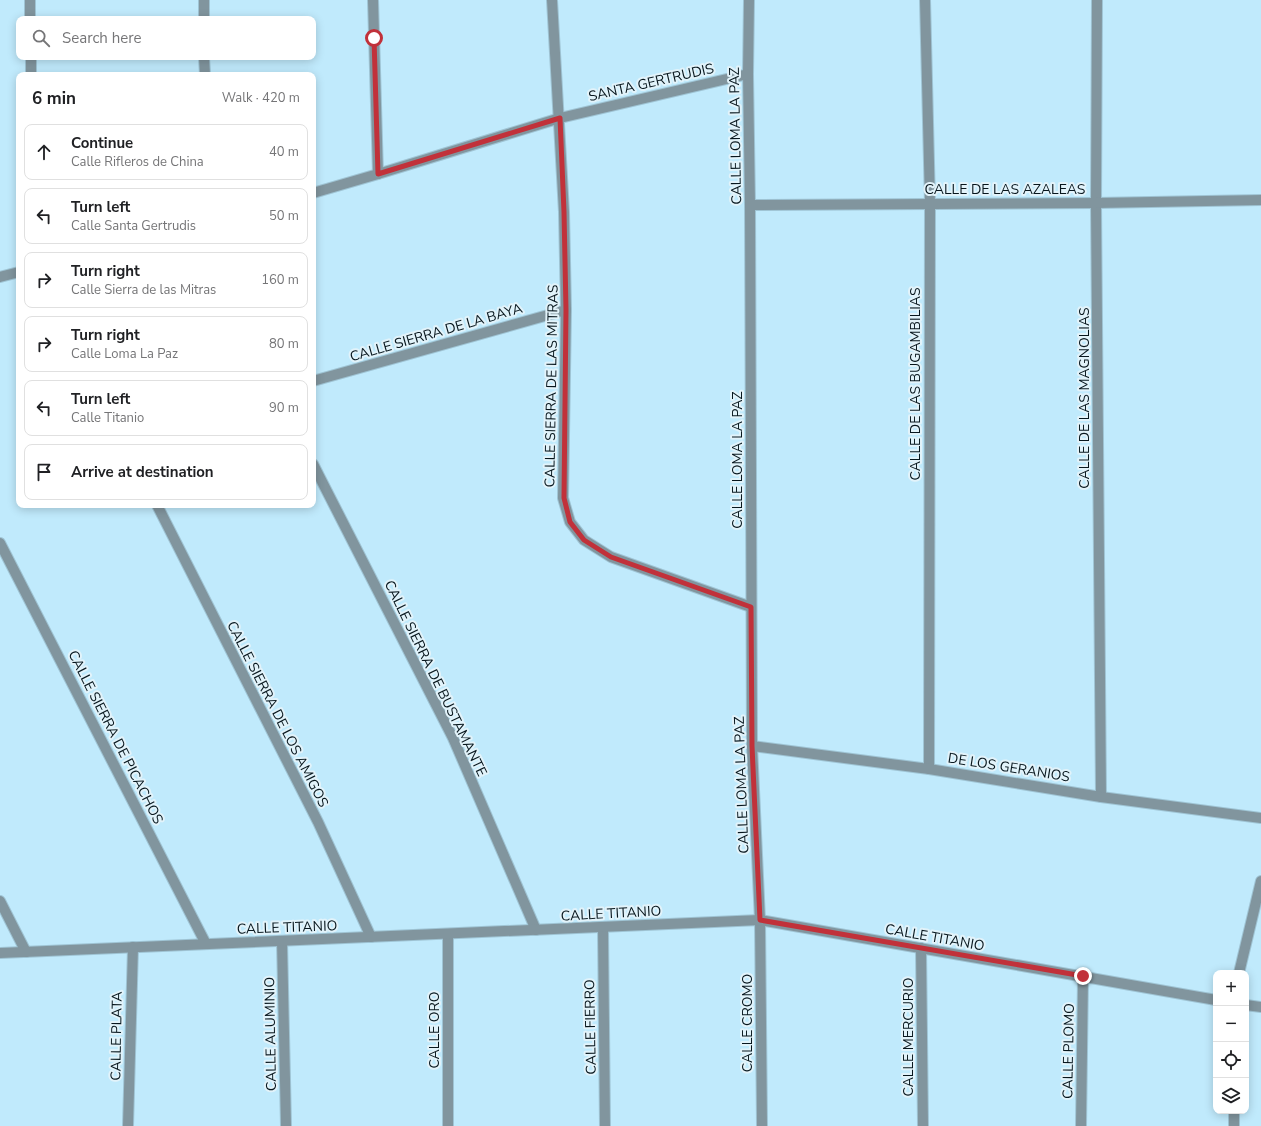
<!DOCTYPE html>
<meta charset="utf-8">
<style>
:root{--surface:#fff;--page:#f2f2f2;--text:#202124;--muted:#757577;--line:#e0e0e0}
body{margin:0;font-family:"Nunito Sans",sans-serif;background:var(--page);color:var(--text)}
.controls{position:absolute;right:12px;bottom:12px;display:grid;overflow:hidden;border-radius:8px;box-shadow:0 2px 10px #0003}
.controls button{width:36px;height:36px;display:grid;place-items:center;padding:0;border:0;border-bottom:1px solid var(--line);background:var(--surface);color:var(--text);font:20px sans-serif}
.stop{position:absolute;width:12px;height:12px;margin:-9px;border:3px solid #c1313a;border-radius:50%;background:#fff}
.stop.end{background:#c1313a;border-color:#fff;box-shadow:0 1px 4px #0008}
.list{margin:0;padding:0;list-style:none}
h2{display:flex;justify-content:space-between;align-items:center;height:52px;margin:0;padding:0 16px;font-size:17px}
h2 small{font-size:13px;font-weight:400;color:var(--muted)}
.list li{display:grid;grid-template-columns:26px 1fr auto;gap:12px;align-items:center;box-sizing:border-box;height:56px;margin:0 8px 8px;padding:0 8px;border:1px solid var(--line);border-radius:8px}
.list b{display:block;font-size:15px;white-space:nowrap}
.list p{margin:0;font-size:13px;white-space:nowrap;color:var(--muted)}
.list em{font-size:13px;font-style:normal;color:var(--muted)}
.icon{flex:none;width:22px;height:22px;fill:none;stroke:currentColor;stroke-width:2;stroke-linecap:round;stroke-linejoin:round}
.map{position:relative;flex:none;width:1261px;height:1126px;overflow:hidden}
.search{position:absolute;background:var(--surface);box-shadow:0 2px 10px #0003;left:16px;top:16px;width:300px;height:44px;display:flex;align-items:center;gap:10px;box-sizing:border-box;padding:0 14px;border-radius:8px;color:var(--muted);font-size:15px}
.panel{position:absolute;background:var(--surface);box-shadow:0 2px 10px #0003;left:16px;top:72px;width:300px;height:436px;border-radius:8px}
.map>svg:first-child{display:block}
.lines{fill:none;stroke-linecap:round;stroke-linejoin:round}
.minor-casing{stroke:#9fc4d4;stroke-width:12}
.minor{stroke:#81959e;stroke-width:10}
.route{stroke:#c1313a;stroke-width:5}
.labels{text-anchor:middle;stroke-width:4;stroke-linejoin:round;paint-order:stroke}
.street-label{font-size:14px;fill:#07161d;stroke:#e2f3fa}
</style>
<div class="map">
<svg width="1261" height="1126" viewBox="0 0 1261 1126">
<rect width="100%" height="100%" fill="#c0eafc"/>
<g class="lines">
<g class="minor-casing">
<g id="minor">
<path d="M30 0V19"/>
<path d="M204 0V19"/>
<path d="M373 0 378 174"/>
<path d="M552 0 564 212 566 310 563 498 570 522 584 540 611 557 751 607"/>
<path d="M749 0 748 74 750 205 752 746 760 920 762 1126"/>
<path d="M925 0 930 203 929 769"/>
<path d="M1097 0 1096 203 1101 797"/>
<path d="M31 57V75"/>
<path d="M204 57 205 75"/>
<path d="M313 193 378 174 560 118 748 74"/>
<path d="M750 205 1096 203 1261 200"/>
<path d="M0 277 19 272"/>
<path d="M313 381 566 310"/>
<path d="M313 464 453 738 536 930"/>
<path d="M157 505 318 822 371 937"/>
<path d="M0 543 206 944"/>
<path d="M752 746 929 769 1101 797 1261 818"/>
<path d="M0 901 26 952"/>
<path d="M603 927 605 1126"/>
<path d="M448 934V1126"/>
<path d="M282 941 286 1126"/>
<path d="M921 948 923 1126"/>
<path d="M0 953 760 920 1216 1000"/>
<path d="M1239 973 1261 881"/>
<path d="M1246 1005 1261 1007"/>
<path d="M1234 1111V1126"/>
<path d="M128 1126 133 947"/>
<path d="M1081 1126 1083 976"/>
</g>
</g>
<use href="#minor" class="minor"/>
</g>
<g class="lines">
<path class="route" d="M374 38 378 174 560 118 564 212 566 310 564 498 570 522 584 540 611 557 751 607 752 746 760 920 1083 976"/>
</g>
<g class="labels">
<g class="street-label">
<text transform="translate(651 82) rotate(-13)" y="5">SANTA GERTRUDIS</text>
<text transform="translate(735 136) rotate(-91)" y="5">CALLE LOMA LA PAZ</text>
<text x="1005" y="194">CALLE DE LAS AZALEAS</text>
<text transform="translate(436 332) rotate(-16)" y="5">CALLE SIERRA DE LA BAYA</text>
<text transform="translate(915 384) rotate(-90)" y="5">CALLE DE LAS BUGAMBILIAS</text>
<text transform="translate(551 386) rotate(-89)" y="5">CALLE SIERRA DE LAS MITRAS</text>
<text transform="translate(1084 398) rotate(-90)" y="5">CALLE DE LAS MAGNOLIAS</text>
<text transform="translate(737 460) rotate(-90)" y="5">CALLE LOMA LA PAZ</text>
<text transform="translate(436 678) rotate(64)" y="5">CALLE SIERRA DE BUSTAMANTE</text>
<text transform="translate(278 714) rotate(63)" y="5">CALLE SIERRA DE LOS AMIGOS</text>
<text transform="translate(116 737) rotate(63)" y="5">CALLE SIERRA DE PICACHOS</text>
<text transform="translate(1009 767) rotate(9)" y="5">DE LOS GERANIOS</text>
<text transform="translate(741 785) rotate(-92)" y="5">CALLE LOMA LA PAZ</text>
<text transform="translate(611 913) rotate(-3)" y="5">CALLE TITANIO</text>
<text transform="translate(287 927) rotate(-2)" y="5">CALLE TITANIO</text>
<text transform="translate(935 937) rotate(10)" y="5">CALLE TITANIO</text>
<text transform="translate(747 1023) rotate(-90)" y="5">CALLE CROMO</text>
<text transform="translate(590 1027) rotate(-91)" y="5">CALLE FIERRO</text>
<text transform="translate(434 1030) rotate(-90)" y="5">CALLE ORO</text>
<text transform="translate(270 1034) rotate(-91)" y="5">CALLE ALUMINIO</text>
<text transform="translate(116 1036) rotate(-89)" y="5">CALLE PLATA</text>
<text transform="translate(908 1037) rotate(-90)" y="5">CALLE MERCURIO</text>
<text transform="translate(1068 1051) rotate(-89)" y="5">CALLE PLOMO</text>
</g>
</g>
</svg>
<div class="controls">
<button>+</button>
<button>−</button>
<button><svg class="icon" aria-label="locate" viewBox="0 0 24 24"><circle cx="12" cy="12" r="6"/><path d="M12 2v4M12 18v4M2 12h4M18 12h4"/></svg></button>
<button><svg class="icon" aria-label="layers" viewBox="0 0 24 24"><path d="M12 4l9 5-9 5-9-5zM3 14l9 5 9-5"/></svg></button>
</div>
<div class="stop" style="left:374px;top:38px"></div>
<div class="stop end" style="left:1083px;top:976px"></div>
<div class="search"><svg class="icon" aria-label="search" viewBox="0 0 24 24"><circle cx="10" cy="10" r="6"/><path d="M15 15l6 6"/></svg>Search here</div>
<section class="panel">
<h2>6 min<small>Walk · 420 m</small></h2>
<ul class="list">
<li><svg class="icon" aria-label="ahead" viewBox="0 0 24 24"><path d="M12 20V5M6 11l6-6 6 6"/></svg><div><b>Continue</b><p>Calle Rifleros de China</p></div><em>40 m</em></li>
<li><svg class="icon" aria-label="left" viewBox="0 0 24 24"><path d="M17 20v-9H6M10 6l-5 5 5 5"/></svg><div><b>Turn left</b><p>Calle Santa Gertrudis</p></div><em>50 m</em></li>
<li><svg class="icon" aria-label="right" viewBox="0 0 24 24"><path d="M7 20v-9h11M14 6l5 5-5 5"/></svg><div><b>Turn right</b><p>Calle Sierra de las Mitras</p></div><em>160 m</em></li>
<li><svg class="icon" aria-label="right" viewBox="0 0 24 24"><path d="M7 20v-9h11M14 6l5 5-5 5"/></svg><div><b>Turn right</b><p>Calle Loma La Paz</p></div><em>80 m</em></li>
<li><svg class="icon" aria-label="left" viewBox="0 0 24 24"><path d="M17 20v-9H6M10 6l-5 5 5 5"/></svg><div><b>Turn left</b><p>Calle Titanio</p></div><em>90 m</em></li>
<li><svg class="icon" aria-label="arrive" viewBox="0 0 24 24"><path d="M6 21V4h12l-3 4 3 4H6"/></svg><div><b>Arrive at destination</b></div></li>
</ul>
</section>
</div>
